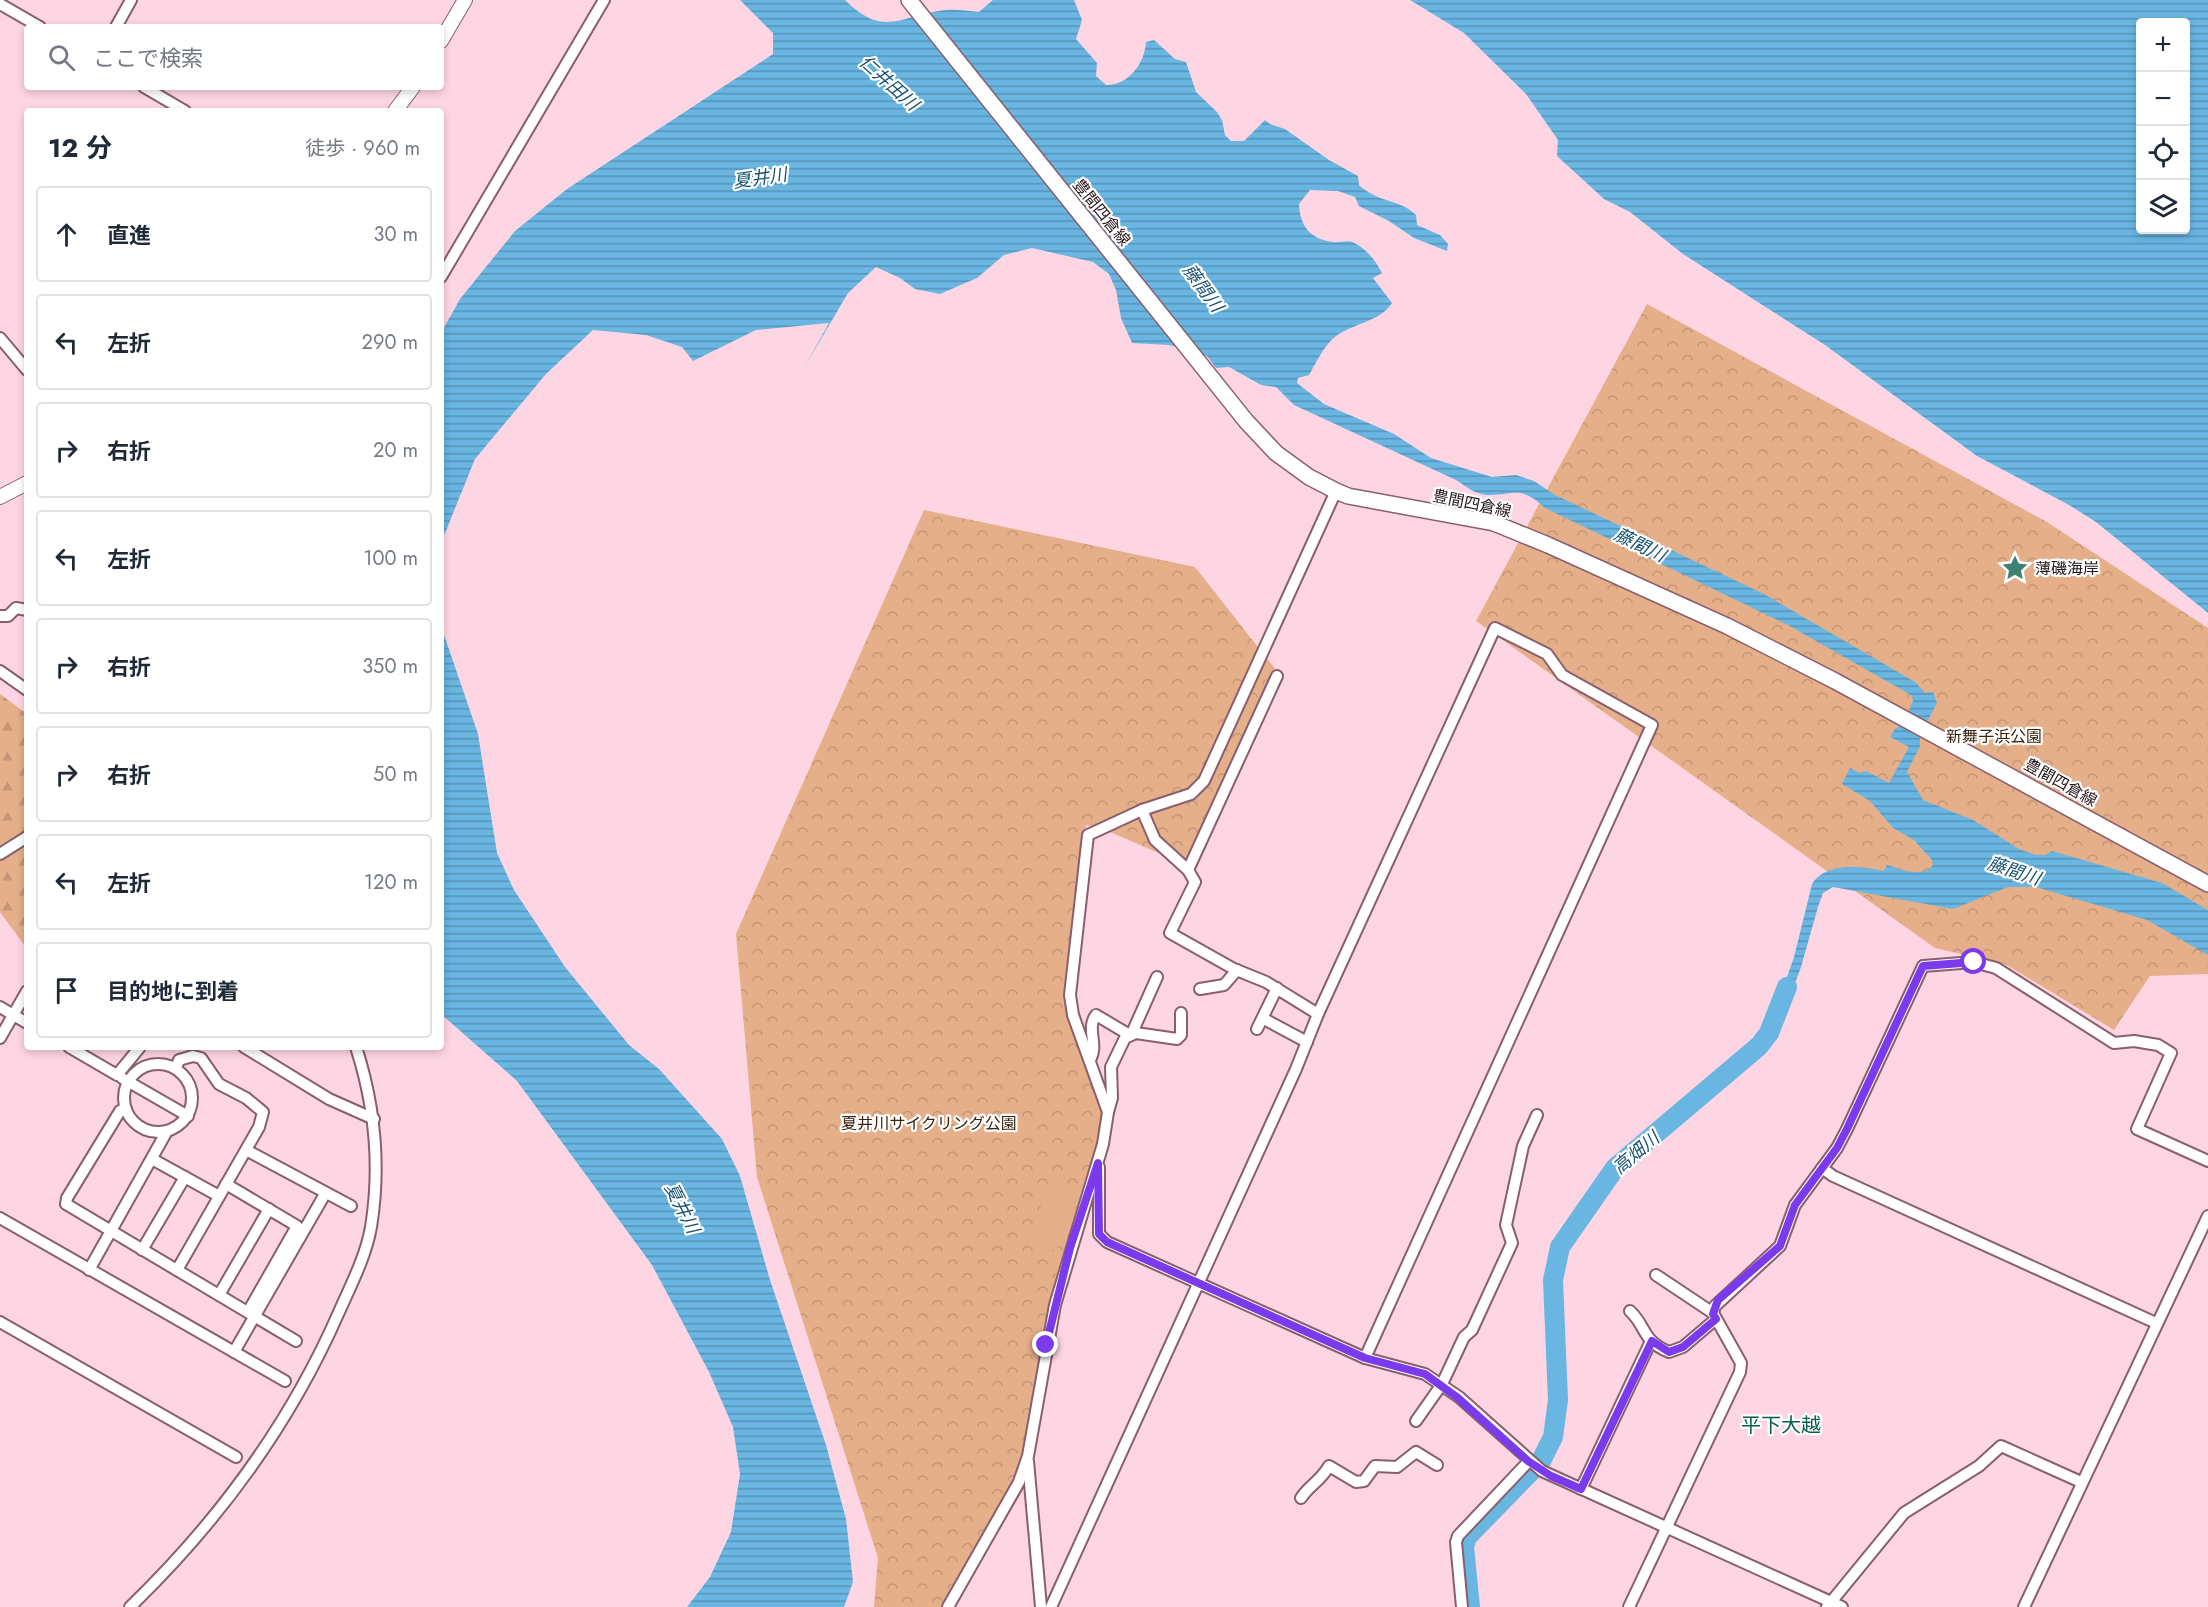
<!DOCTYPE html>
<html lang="ja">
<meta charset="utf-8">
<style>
:root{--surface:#fff;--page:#f6f6f7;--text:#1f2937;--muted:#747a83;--line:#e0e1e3}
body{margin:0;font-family:Jost,"Noto Sans JP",sans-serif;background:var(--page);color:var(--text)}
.controls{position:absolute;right:18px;top:18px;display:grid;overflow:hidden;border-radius:6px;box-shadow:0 3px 9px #0003}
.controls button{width:54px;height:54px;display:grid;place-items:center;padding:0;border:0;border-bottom:2px solid var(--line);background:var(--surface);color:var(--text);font:30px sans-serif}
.stop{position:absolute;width:18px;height:18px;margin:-14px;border:4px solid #7c3aed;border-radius:50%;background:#fff}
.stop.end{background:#7c3aed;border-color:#fff;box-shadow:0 2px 6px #0008}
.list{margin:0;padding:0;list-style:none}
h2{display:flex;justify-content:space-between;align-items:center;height:78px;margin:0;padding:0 24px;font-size:26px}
h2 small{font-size:20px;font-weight:400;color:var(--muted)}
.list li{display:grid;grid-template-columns:39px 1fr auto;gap:18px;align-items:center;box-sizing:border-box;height:96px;margin:0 12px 12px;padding:0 12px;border:2px solid var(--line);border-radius:6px}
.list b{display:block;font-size:22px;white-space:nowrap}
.list em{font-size:20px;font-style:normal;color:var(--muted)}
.icon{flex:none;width:33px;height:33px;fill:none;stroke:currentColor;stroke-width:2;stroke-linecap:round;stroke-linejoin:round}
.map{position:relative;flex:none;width:2208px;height:1607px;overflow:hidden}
.search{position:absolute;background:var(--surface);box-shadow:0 3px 9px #0003;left:24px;top:24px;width:420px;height:66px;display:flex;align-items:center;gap:15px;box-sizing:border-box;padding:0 21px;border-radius:6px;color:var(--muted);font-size:22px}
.panel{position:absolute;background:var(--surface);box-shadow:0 3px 9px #0003;left:24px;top:108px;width:420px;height:942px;border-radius:6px}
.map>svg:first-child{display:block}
.forest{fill:url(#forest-firs)}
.park{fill:url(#park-crowns)}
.pitch{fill:#e5af8a}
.water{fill:url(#water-rules);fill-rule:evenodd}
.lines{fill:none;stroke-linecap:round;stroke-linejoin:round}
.river{stroke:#6ab6e2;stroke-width:20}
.minor-casing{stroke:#895e6d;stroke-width:14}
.tertiary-casing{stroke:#895e6d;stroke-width:16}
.secondary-casing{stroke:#895e6d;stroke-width:18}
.minor{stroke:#fff;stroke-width:10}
.tertiary{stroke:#fff;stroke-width:14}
.secondary{stroke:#fff;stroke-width:15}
.route{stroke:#7c3aed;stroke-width:8}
.labels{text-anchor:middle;stroke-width:4.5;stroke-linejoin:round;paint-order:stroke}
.street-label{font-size:16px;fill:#27161c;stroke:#fff}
.poi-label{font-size:16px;fill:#27161c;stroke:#fff;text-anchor:start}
.park-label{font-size:16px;fill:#3d220e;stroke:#fff}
.water-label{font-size:18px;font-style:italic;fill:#195372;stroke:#fff}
.quarter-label{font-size:20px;fill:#045f4f;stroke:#fff}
</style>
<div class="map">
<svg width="2208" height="1607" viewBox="0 0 2208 1607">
<defs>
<pattern id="forest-firs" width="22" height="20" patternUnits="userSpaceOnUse" patternTransform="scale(1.5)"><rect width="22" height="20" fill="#e5af8a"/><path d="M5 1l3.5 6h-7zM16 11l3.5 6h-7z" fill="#c49676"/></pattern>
<pattern id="park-crowns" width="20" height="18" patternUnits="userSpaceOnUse" patternTransform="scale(1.5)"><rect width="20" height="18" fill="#e5af8a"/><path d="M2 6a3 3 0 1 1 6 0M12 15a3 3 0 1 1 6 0" fill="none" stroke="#c49676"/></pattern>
<pattern id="water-rules" width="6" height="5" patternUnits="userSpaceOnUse" patternTransform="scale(1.5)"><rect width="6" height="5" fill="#6ab6e2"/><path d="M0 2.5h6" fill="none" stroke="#5793b6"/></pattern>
</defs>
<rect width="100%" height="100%" fill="#fed6e3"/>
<path class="forest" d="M0 694 27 714V949L0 912Z"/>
<g class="park">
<path d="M1647 304 2047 522 2208 628V974L2150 976 2114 1030 2005 964 1935 948 1476 621Z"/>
<path d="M924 510 1195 567 1276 670 1183 872 1161 854 1103 829 1086 825 1070 995 1110 1108 1057 1304 1028 1482 953 1607H874L878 1558 757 1177 736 934Z"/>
</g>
<path class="pitch" d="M1056 1184 1070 1185 1077 1199C1074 1216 1068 1250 1047 1251L1035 1243C1031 1228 1043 1192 1056 1184Z"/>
<g class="water">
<path d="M740 0H845C884 39 901 15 946 10 957 9 968 11 979 12L993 0H1074L1082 20 1076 39 1097 63 1096 76 1106 85C1128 86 1145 63 1146 42L1154 40 1175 59 1186 62 1196 92 1217 112 1222 120 1225 135 1231 141H1244L1265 120 1270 124 1285 129 1329 160 1358 176 1359 185C1378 203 1400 199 1416 215L1417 225 1440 235 1448 244 1447 251 1414 238 1389 221 1359 206 1355 197 1338 191 1310 190 1299 204C1300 226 1310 239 1333 242 1339 243 1346 240 1352 242 1365 247 1376 261 1382 273L1373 278 1392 303C1380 322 1354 323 1336 336 1324 345 1316 363 1309 375L1298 378 1297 383 1324 404 1394 434 1431 458 1492 477 1516 475 1534 481 1555 495 1764 594 1915 682 1925 693 1933 692 1937 703 1920 735V746L1907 772 1923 800 1973 820 2019 849 2036 855H2045L2052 851 2162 883 2208 910V955L2147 920 2036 887H2008L1953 909 1833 887 1823 893 1818 907 1801 967 1784 1013 1775 1011 1794 957 1812 884C1826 862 1861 866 1884 871L1887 865C1901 869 1922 879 1933 865L1932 860 1914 840 1893 828 1870 801 1842 784 1850 768 1860 773 1866 771 1889 783 1909 747 1890 737 1895 729 1903 724 1913 701 1911 695 1788 625 1545 508C1519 484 1516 496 1487 495 1475 494 1465 486 1456 480L1294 405 1276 387 1261 385 1229 367 1216 368 1207 356 1169 345 1132 343 1121 318 1116 290 1109 274 1093 262 1032 248 1004 255 977 278 940 294 915 289 900 278 876 267 848 293 804 368 829 323 756 330 693 361 682 347 646 335 593 330 546 374 475 459 441 543V333L460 299 515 231 567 189 773 54V33Z"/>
<path d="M1410 0H2208V613L2096 522 2069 505 1977 456 1825 345 1683 254 1630 212 1604 199 1557 156 1558 140 1526 94 1464 33ZM2186 22V230H2140V22Z"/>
<path d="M441 626 478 734 497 853 514 890 565 967 629 1045 659 1069 722 1139 740 1176 770 1280 826 1445 846 1519 853 1582 844 1607H687L710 1577 731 1532 740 1474 733 1427 709 1372 652 1265 517 1081 441 1014Z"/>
</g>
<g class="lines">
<path class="river" d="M1470 1607 1464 1547 1467 1537 1541 1461 1553 1437 1558 1400 1553 1280 1560 1247 1615 1168 1759 1046 1769 1033 1787 987"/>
<g class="minor-casing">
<g id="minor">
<path d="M0 4 40 27"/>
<path d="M116 27 131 0"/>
<path d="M144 87 185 111"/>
<path d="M441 277 604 0"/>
<path d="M0 338 27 370"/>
<path d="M0 616H8L16 608 27 610"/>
<path d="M0 671 27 690"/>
<path d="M0 854 27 837"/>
<path d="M1188 870 1277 676"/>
<path d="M1200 989 1224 985 1237 970"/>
<path d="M0 1007 27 1023"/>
<path d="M1318 1014 1495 628 1547 654 1562 675 1652 725 1365 1358"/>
<path d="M1264 1019 1307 1042"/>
<path d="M1257 1029 1277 988"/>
<path d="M1132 1033 1157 977"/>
<path d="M0 1038 27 991"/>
<path d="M69 1047 117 1075 140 1047"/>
<path d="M244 1047 329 1099 374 1119"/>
<path d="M1091 1058C1098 1044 1086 1028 1096 1015L1128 1034"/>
<circle cx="158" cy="1098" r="34"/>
<path d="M176 1068 179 1060 193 1056 201 1058 219 1084 246 1098 263 1112 259 1127 177 1270"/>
<path d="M122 1078 188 1116"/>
<path d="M126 1109 120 1111 67 1198 66 1204 296 1341"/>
<path d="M1108 1112 1112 1098 1111 1067 1125 1038 1136 1033 1177 1039 1181 1035V1013"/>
<path d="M246 1150 351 1206"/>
<path d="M152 1159 219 1196"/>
<path d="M1099 1167V1234L1107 1242 1365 1358 1425 1374 1459 1397 1542 1471 1842 1607"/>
<path d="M1822 1168 1833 1176 2156 1323"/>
<path d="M226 1184 297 1226 248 1312"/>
<path d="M0 1218 285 1381"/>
<path d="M142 1250 185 1177"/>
<path d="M89 1270 167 1131"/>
<path d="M1656 1275 1713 1313"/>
<path d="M219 1295 269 1209"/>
<path d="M1630 1311C1647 1327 1641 1340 1669 1352L1683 1347 1716 1319"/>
<path d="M0 1322 236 1457"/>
<path d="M234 1352 325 1194"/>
<path d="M1416 1421 1442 1384 1464 1337 1472 1330 1512 1243 1506 1225 1523 1146 1537 1115"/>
<path d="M1028 1461 1041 1607"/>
<path d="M1581 1489 1651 1341"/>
<path d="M1301 1498C1310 1484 1320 1482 1329 1466L1356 1482 1364 1481 1375 1466 1397 1467 1416 1452 1437 1465"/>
<path d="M130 1607C218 1522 290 1424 339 1312 351 1285 366 1256 371 1227 381 1165 375 1106 356 1047"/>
<path d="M948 1607 1019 1482 1028 1456 1055 1305 1103 1144 1108 1112 1073 1015 1070 995 1088 835 1142 810 1191 794 1204 781 1336 491"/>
<path d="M1051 1607 1296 1069 1318 1014 1266 982 1234 969 1170 933 1195 882 1188 870 1155 840 1142 810"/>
<path d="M1462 1607 1456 1542 1458 1536 1529 1461"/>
<path d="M1629 1607 1740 1372 1741 1363 1713 1313 1715 1306 1780 1246 1795 1205 1837 1148 1847 1129 1923 966 1974 962 1996 968 2114 1043 2134 1041 2158 1045 2171 1053 2137 1129 2208 1161"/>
<path d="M1827 1607 1904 1513 1979 1466 2001 1446 2081 1482"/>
<path d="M2024 1607 2208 1216"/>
</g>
</g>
<g class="tertiary-casing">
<g id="tertiary">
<path d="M441 41 465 0"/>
<path d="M395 111 413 87"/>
<path d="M0 497 27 483"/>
</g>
</g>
<g class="secondary-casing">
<path id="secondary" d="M909 0 1246 421 1276 453 1309 477 1336 491 1348 496 1494 523 1548 545 1727 626 1835 681 2208 884"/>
</g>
<use href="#minor" class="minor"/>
<use href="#tertiary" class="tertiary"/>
<use href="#secondary" class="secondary"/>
</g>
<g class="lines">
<path class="route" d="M1046 1345 1070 1248 1098 1163 1099 1234 1107 1242 1365 1358 1425 1374 1458 1398 1528 1461 1551 1476 1581 1489 1652 1341 1669 1352 1683 1347 1716 1319 1713 1314 1718 1300 1780 1246 1795 1205 1837 1148 1847 1129 1923 966 1974 962"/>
</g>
<defs>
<g id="sight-bare" transform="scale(2.07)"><path d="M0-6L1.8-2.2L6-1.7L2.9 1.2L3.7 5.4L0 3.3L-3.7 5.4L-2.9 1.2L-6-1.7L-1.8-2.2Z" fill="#3f8172" stroke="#fff" stroke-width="2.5" paint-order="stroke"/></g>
</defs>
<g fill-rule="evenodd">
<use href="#sight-bare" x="2015" y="568"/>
</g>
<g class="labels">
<g class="street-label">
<text transform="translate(1102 212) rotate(51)" y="6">豊間四倉線</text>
<text transform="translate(1472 503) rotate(12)" y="6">豊間四倉線</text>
<text transform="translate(2061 782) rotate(29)" y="6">豊間四倉線</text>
</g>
<g class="poi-label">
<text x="2035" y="574">薄磯海岸</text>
</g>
<g class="park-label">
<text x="1994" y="742">新舞子浜公園</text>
<text x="929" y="1129">夏井川サイクリング公園</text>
</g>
<g class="water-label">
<text transform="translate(889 83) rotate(42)" y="6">仁井田川</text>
<text transform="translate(760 178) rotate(-8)" y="6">夏井川</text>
<text transform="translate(1203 288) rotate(54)" y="6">藤間川</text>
<text transform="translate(1640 545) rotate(26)" y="6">藤間川</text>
<text transform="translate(2014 871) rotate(18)" y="6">藤間川</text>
<text transform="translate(1636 1153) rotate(-40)" y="6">高畑川</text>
<text transform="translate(682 1208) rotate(63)" y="6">夏井川</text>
</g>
<g class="quarter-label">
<text x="1781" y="1432">平下大越</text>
</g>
</g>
</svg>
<div class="controls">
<button>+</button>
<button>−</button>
<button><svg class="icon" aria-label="locate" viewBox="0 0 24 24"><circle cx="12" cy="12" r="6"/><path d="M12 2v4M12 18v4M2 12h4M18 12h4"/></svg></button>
<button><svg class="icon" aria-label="layers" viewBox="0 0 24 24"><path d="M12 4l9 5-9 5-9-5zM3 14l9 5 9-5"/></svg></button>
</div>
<div class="stop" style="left:1974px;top:962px"></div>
<div class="stop end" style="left:1046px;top:1345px"></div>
<div class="search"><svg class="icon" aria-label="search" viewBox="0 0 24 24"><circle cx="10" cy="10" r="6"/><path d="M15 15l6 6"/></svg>ここで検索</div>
<section class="panel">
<h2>12 分<small>徒歩 · 960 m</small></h2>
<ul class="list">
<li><svg class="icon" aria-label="ahead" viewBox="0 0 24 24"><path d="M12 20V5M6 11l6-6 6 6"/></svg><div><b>直進</b></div><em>30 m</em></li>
<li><svg class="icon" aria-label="left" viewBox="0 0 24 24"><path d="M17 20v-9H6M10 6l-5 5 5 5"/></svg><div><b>左折</b></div><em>290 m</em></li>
<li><svg class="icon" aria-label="right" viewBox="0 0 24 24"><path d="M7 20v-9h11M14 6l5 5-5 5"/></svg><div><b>右折</b></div><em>20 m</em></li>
<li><svg class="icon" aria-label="left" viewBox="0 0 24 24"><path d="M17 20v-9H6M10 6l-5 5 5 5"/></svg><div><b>左折</b></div><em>100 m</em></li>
<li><svg class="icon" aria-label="right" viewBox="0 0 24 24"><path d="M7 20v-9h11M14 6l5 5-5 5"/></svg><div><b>右折</b></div><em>350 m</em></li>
<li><svg class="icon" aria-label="right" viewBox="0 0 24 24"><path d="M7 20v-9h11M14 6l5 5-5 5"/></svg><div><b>右折</b></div><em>50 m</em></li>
<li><svg class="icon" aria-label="left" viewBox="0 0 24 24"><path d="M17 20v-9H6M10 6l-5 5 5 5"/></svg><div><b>左折</b></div><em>120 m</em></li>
<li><svg class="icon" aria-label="arrive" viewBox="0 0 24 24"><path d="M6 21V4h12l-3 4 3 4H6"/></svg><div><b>目的地に到着</b></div></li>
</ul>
</section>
</div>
